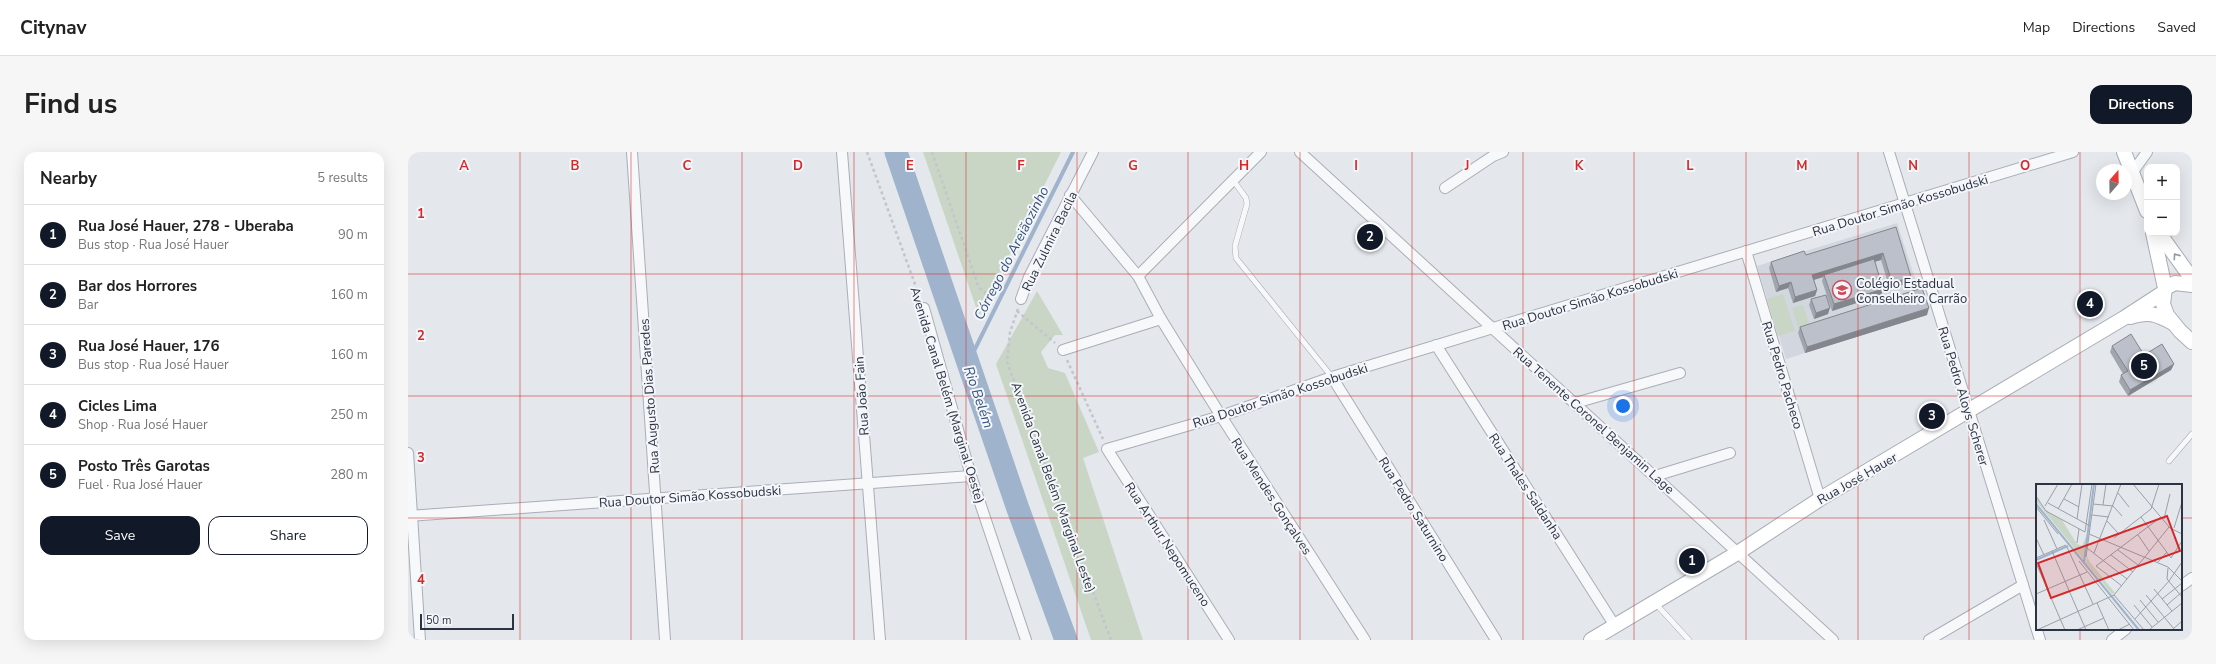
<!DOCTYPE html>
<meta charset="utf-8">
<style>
:root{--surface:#fff;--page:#f6f6f6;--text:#222;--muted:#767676;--line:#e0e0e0;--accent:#111827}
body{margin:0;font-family:"Nunito Sans",sans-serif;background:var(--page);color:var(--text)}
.controls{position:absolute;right:12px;top:12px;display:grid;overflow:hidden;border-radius:8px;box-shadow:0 4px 16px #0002}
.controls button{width:36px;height:36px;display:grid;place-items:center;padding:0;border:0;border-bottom:1px solid var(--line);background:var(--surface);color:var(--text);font:20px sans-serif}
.compass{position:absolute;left:1688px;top:12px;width:36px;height:36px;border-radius:50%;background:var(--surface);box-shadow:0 4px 16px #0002;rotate:20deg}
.scale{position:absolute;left:12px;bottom:10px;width:94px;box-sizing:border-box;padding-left:4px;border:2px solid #2b3445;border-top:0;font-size:11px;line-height:14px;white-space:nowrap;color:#2b3445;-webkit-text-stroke:3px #f4f6f9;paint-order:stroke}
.you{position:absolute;left:1215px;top:254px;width:14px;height:14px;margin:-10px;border:3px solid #fff;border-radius:50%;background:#1a73e8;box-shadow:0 0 0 6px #1a73e833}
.badge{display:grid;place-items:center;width:26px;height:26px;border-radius:50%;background:var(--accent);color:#fff;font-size:13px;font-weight:700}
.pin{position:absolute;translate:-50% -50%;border:2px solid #fff;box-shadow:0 1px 4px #0006}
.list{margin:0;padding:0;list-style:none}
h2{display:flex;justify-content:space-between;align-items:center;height:52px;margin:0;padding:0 16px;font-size:17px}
h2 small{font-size:13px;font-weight:400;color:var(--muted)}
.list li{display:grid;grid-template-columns:26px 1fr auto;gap:12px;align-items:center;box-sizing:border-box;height:60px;padding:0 16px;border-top:1px solid var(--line)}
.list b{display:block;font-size:15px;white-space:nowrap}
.list p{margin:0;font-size:13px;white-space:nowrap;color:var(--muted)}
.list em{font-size:13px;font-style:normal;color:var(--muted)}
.actions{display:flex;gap:8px;padding:12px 16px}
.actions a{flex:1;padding:9px 0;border:1px solid var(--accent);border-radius:12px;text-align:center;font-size:14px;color:var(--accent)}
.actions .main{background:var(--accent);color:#fff}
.map{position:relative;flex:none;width:1784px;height:488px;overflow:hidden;border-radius:12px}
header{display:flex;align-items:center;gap:24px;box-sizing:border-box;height:56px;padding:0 20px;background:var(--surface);border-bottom:1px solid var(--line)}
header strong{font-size:19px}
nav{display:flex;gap:22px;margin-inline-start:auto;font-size:14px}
.intro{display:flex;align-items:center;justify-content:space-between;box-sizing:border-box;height:96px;padding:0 24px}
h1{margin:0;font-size:28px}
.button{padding:10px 18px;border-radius:12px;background:var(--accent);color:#fff;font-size:14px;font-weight:700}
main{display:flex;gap:24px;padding:0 24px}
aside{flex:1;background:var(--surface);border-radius:12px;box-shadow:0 4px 16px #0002}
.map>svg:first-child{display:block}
.built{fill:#d2d6de}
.green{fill:#c9d6c5}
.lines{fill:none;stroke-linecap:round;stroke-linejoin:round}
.stream{stroke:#9fb4cc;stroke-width:4}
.river{stroke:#9fb4cc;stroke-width:23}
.lane-casing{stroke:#a9aeb7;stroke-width:6}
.street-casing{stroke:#a9aeb7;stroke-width:12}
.secondary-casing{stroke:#a9aeb7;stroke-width:16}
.path{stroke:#c2c5cb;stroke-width:2.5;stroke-dasharray:3 3;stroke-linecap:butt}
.lane{stroke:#f7f8fa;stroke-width:5}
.street{stroke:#f7f8fa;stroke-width:10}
.secondary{stroke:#fff;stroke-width:14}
.wall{fill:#a1a5ae}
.shaded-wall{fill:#83868d}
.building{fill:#bbc0ca;stroke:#83868d}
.oneway{stroke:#959aa2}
.grid{fill:none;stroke:#d62828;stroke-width:1;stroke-opacity:0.55}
.labels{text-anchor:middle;stroke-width:4;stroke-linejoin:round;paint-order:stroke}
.street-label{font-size:13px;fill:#2b3445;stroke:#f4f6f9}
.poi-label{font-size:13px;fill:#2b3445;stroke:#f4f6f9;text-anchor:start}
.water-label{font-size:14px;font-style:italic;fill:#34527a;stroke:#f4f6f9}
.inset-river{fill:none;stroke:#9fb4cc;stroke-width:2}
.inset-road{fill:none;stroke:#9a9fa9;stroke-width:1}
.view{fill:#d62828;fill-opacity:0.15;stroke:#d62828;stroke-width:2}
.inset-edge{fill:none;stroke:#2b3445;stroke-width:2}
.grid-label{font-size:13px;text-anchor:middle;font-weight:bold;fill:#d62828;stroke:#f4f6f9;stroke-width:4;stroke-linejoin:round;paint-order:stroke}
</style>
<header>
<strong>Citynav</strong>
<nav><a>Map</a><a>Directions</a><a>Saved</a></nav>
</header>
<div class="intro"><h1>Find us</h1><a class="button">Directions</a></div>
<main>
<aside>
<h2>Nearby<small>5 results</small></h2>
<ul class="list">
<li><span class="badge">1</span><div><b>Rua José Hauer, 278 - Uberaba</b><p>Bus stop · Rua José Hauer</p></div><em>90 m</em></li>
<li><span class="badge">2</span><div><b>Bar dos Horrores</b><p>Bar</p></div><em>160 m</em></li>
<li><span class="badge">3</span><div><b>Rua José Hauer, 176</b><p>Bus stop · Rua José Hauer</p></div><em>160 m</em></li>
<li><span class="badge">4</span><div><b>Cicles Lima</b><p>Shop · Rua José Hauer</p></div><em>250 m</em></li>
<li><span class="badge">5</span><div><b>Posto Três Garotas</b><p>Fuel · Rua José Hauer</p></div><em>280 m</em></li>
</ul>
<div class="actions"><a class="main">Save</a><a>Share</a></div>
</aside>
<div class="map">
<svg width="1784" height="488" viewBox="0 0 1784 488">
<rect width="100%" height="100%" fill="#e4e7ec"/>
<path class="built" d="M1489 71 1519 163 1378 207 1349 114Z"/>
<g class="green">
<path d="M515 0H653L571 164Z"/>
<path d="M629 139 655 183H647L633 200 640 216 657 221 691 300 675 306 735 488H683L588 212Z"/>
<path d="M1375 142 1387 179 1370 184 1359 147Z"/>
<path d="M1395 153 1402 174 1391 178 1384 156Z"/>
</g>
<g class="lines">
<path class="stream" d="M560 211 665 0"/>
<path class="river" d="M488 0 609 354 658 488"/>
<g class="lane-casing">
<g id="lane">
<path d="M825 28 838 46 839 52 827 94 828 106 924 225"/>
<path d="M1761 309 1784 282"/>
<path d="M1247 451 1281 488"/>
</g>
</g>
<g class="street-casing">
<g id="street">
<path d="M224 0 257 488"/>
<path d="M434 0 472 488"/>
<path d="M892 0 1425 488"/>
<path d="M1481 0 1632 488"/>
<path d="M1724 21 1739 0"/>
<path d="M1037 36 1085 4 1095 0"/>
<path d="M662 43 730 124 753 167 813 264 957 488"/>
<path d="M1338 99 1412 347"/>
<path d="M730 124 853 0"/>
<path d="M613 147 621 125 685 0"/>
<path d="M516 156 563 324 618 488"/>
<path d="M1028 193 1207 474"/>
<path d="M655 198 753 167"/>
<path d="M924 225 1088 488"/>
<path d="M1167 251 1272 221"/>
<path d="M0 301 12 488"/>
<path d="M1247 324 1322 301"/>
<path d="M0 364 563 324"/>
<path d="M1773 434 1784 426"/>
<path d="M821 488 699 297 813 264 924 225 1665 0"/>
<path d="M1521 488 1615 433"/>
<path d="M1704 488 1718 477"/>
</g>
</g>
<g class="secondary-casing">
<g id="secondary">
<path d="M1716 0 1739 59"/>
<path d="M1745 81 1757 136 1755 152 1759 163 1772 179 1784 190"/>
<path d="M1751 81 1784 127"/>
<path d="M1757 136 1767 131 1784 133"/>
<path d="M1722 165C1741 159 1748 162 1765 171"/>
<path d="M1183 488 1331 400 1412 347 1716 166 1756 140"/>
</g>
</g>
<g class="path">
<path d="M459 0 512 146"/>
<path d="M524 0 571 136 579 142"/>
<path d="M610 157 602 180 599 210 703 488"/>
<path d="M609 159 647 191"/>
<path d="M659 208 695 287"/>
</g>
<use href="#lane" class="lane"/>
<use href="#street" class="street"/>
<use href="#secondary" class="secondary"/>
</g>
<g class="wall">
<path d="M1488 75 1501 131 1482 137 1473 108 1467 109 1475 137 1473 143 1424 159 1414 129 1415 125 1406 128 1409 138 1407 144 1385 151 1380 136 1368 140 1361 116 1363 110 1398 103Z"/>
<path d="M1403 147 1420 162 1406 167 1401 153Z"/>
<path d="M1519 163 1397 201 1390 181 1392 175Z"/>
<path d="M1704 194 1736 203 1766 212 1763 218 1720 244 1711 230 1713 223 1715 222 1702 200Z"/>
</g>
<g class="shaded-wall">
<path d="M1475 101 1473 108 1417 125 1416 123 1415 125 1402 129 1404 123Z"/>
<path d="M1503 125 1501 131 1482 137 1484 131Z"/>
<path d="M1383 130 1380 136 1368 140 1371 134Z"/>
<path d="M1475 137 1473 143 1424 159 1426 152Z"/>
<path d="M1409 138 1407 144 1385 151 1387 145Z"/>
<path d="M1422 156 1420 162 1406 167 1408 161Z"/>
<path d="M1521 156 1519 163 1397 201 1399 195Z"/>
<path d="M1766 212 1763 218 1720 244 1722 238Z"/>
</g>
<g class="building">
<path d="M1488 75 1503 125 1484 131 1475 101 1404 123 1409 138 1387 145 1383 130 1371 134 1363 110 1396 99 1398 103Z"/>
<path d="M1466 107 1475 137 1426 152 1416 123Z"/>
<path d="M1514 136 1521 156 1399 195 1392 175Z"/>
<path d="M1418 143 1422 156 1408 161 1403 147Z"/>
<path d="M1723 182 1736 203 1754 192 1766 212 1722 238 1713 223 1720 219 1704 194Z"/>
</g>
<defs><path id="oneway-chevron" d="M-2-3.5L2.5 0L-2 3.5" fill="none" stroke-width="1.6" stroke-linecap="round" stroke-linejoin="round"/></defs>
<use class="oneway" href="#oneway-chevron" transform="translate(1768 104) rotate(-125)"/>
<path class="grid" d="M112 0V488M223 0V488M334 0V488M446 0V488M558 0V488M669 0V488M780 0V488M892 0V488M1004 0V488M1115 0V488M1226 0V488M1338 0V488M1450 0V488M1561 0V488M1672 0V333M0 122H1784M0 244H1784M0 366H1629M1773 366H1784M1672 477V488"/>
<defs>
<g id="school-ring" transform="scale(1)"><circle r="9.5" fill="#f4f6f9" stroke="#d1495b" stroke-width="1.5"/><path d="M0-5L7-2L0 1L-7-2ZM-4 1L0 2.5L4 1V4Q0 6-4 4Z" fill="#d1495b"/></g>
</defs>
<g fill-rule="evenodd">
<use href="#school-ring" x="1434" y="138"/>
</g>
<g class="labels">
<g class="street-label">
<text transform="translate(1492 53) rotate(-17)" y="5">Rua Doutor Simão Kossobudski</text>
<text transform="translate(641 89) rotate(-64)" y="5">Rua Zulmira Bacila</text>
<text transform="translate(1182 147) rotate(-17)" y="5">Rua Doutor Simão Kossobudski</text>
<text transform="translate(1375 223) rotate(73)" y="5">Rua Pedro Pacheco</text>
<text transform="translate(540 243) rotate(73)" y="5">Avenida Canal Belém (Marginal Oeste)</text>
<text transform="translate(872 243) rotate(-18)" y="5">Rua Doutor Simão Kossobudski</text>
<text transform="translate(241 244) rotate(-94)" y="5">Rua Augusto Dias Paredes</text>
<text transform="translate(453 244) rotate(-94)" y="5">Rua João Fain</text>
<text transform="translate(1556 244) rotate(73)" y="5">Rua Pedro Aloys Scherer</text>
<text transform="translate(1186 268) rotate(42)" y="5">Rua Tenente Coronel Benjamin Lage</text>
<text transform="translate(1449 326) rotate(-30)" y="5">Rua José Hauer</text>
<text transform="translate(1118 334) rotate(57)" y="5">Rua Thales Saldanha</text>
<text transform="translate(646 335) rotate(70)" y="5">Avenida Canal Belém (Marginal Leste)</text>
<text transform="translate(282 344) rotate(-4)" y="5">Rua Doutor Simão Kossobudski</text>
<text transform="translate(864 344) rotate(57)" y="5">Rua Mendes Gonçalves</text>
<text transform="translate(1006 357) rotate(58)" y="5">Rua Pedro Saturnino</text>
<text transform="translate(760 392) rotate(57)" y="5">Rua Arthur Nepomuceno</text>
</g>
<g class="poi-label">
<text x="1448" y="136">Colégio Estadual<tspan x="1448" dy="15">Conselheiro Carrão</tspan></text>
</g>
<g class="water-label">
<text transform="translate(603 101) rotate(-63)" y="5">Córrego do Areiãozinho</text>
<text transform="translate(571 245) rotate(71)" y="5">Rio Belém</text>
</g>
</g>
<g transform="translate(1628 332)">
<rect width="146" height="146" fill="#e4e7ec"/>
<path d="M0 13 9 26 26 36 41 60 46 62 51 50 48 76 0 17ZM51 72 53 77 79 109 76 110 50 79Z" fill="#c9d6c5"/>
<path class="inset-river" d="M0 20 103 146M0 76 32 62M48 79 58 0"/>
<path class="inset-road" d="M97 0 134 44 146 50M82 9 93 23M0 12 10 27 49 48 56 0M28 15 43 23M12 19 54 42M57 20 77 22 86 32M67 21 70 0M9 22 22 0M0 23 22 50M22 25 36 0M56 31 73 33M105 33 135 74 146 57M41 35 46 0M128 35 134 10M8 36 21 65M71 37 82 49M138 44 146 18M53 50 132 83 146 97M102 51 113 67M0 54 8 71M78 54 115 25 123 0M41 59 43 45M31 63 57 120M51 64 91 95M82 66 102 81M16 67 50 146M58 69 85 0M75 71 97 88M50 73 60 0M0 74 30 61M43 77 98 146M122 78 131 68M0 79 29 146M132 84 131 95 146 113M86 102 60 82 125 33M118 105 136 127M0 110 51 88M78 111 108 146M110 111 138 145M126 115 146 99M104 116 122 138M61 119 73 146M98 121 116 143M131 121 146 108M99 135 133 97 146 78M1 146 78 111 133 43M41 146 68 134M82 146 94 140M113 146 146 119M136 146 146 137"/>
<path class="view" d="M131 32 144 67 15 114 2 79Z"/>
<rect width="146" height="146" class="inset-edge"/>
</g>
<g class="grid-label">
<text x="56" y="18">A</text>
<text x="167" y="18">B</text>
<text x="279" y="18">C</text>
<text x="390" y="18">D</text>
<text x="502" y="18">E</text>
<text x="613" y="18">F</text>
<text x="725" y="18">G</text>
<text x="836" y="18">H</text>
<text x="948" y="18">I</text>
<text x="1059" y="18">J</text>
<text x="1171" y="18">K</text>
<text x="1282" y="18">L</text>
<text x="1394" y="18">M</text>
<text x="1505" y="18">N</text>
<text x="1617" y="18">O</text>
<text x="13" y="66">1</text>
<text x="13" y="188">2</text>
<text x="13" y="310">3</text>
<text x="13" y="432">4</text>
</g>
</svg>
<div class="controls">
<button>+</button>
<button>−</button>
</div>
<svg class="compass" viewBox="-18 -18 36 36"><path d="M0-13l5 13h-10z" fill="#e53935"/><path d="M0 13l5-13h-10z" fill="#767676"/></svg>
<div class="scale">50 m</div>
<div class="you"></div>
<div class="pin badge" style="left:1284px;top:409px">1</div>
<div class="pin badge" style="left:962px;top:85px">2</div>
<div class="pin badge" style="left:1524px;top:264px">3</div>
<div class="pin badge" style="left:1682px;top:152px">4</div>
<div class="pin badge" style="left:1736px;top:214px">5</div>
</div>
</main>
